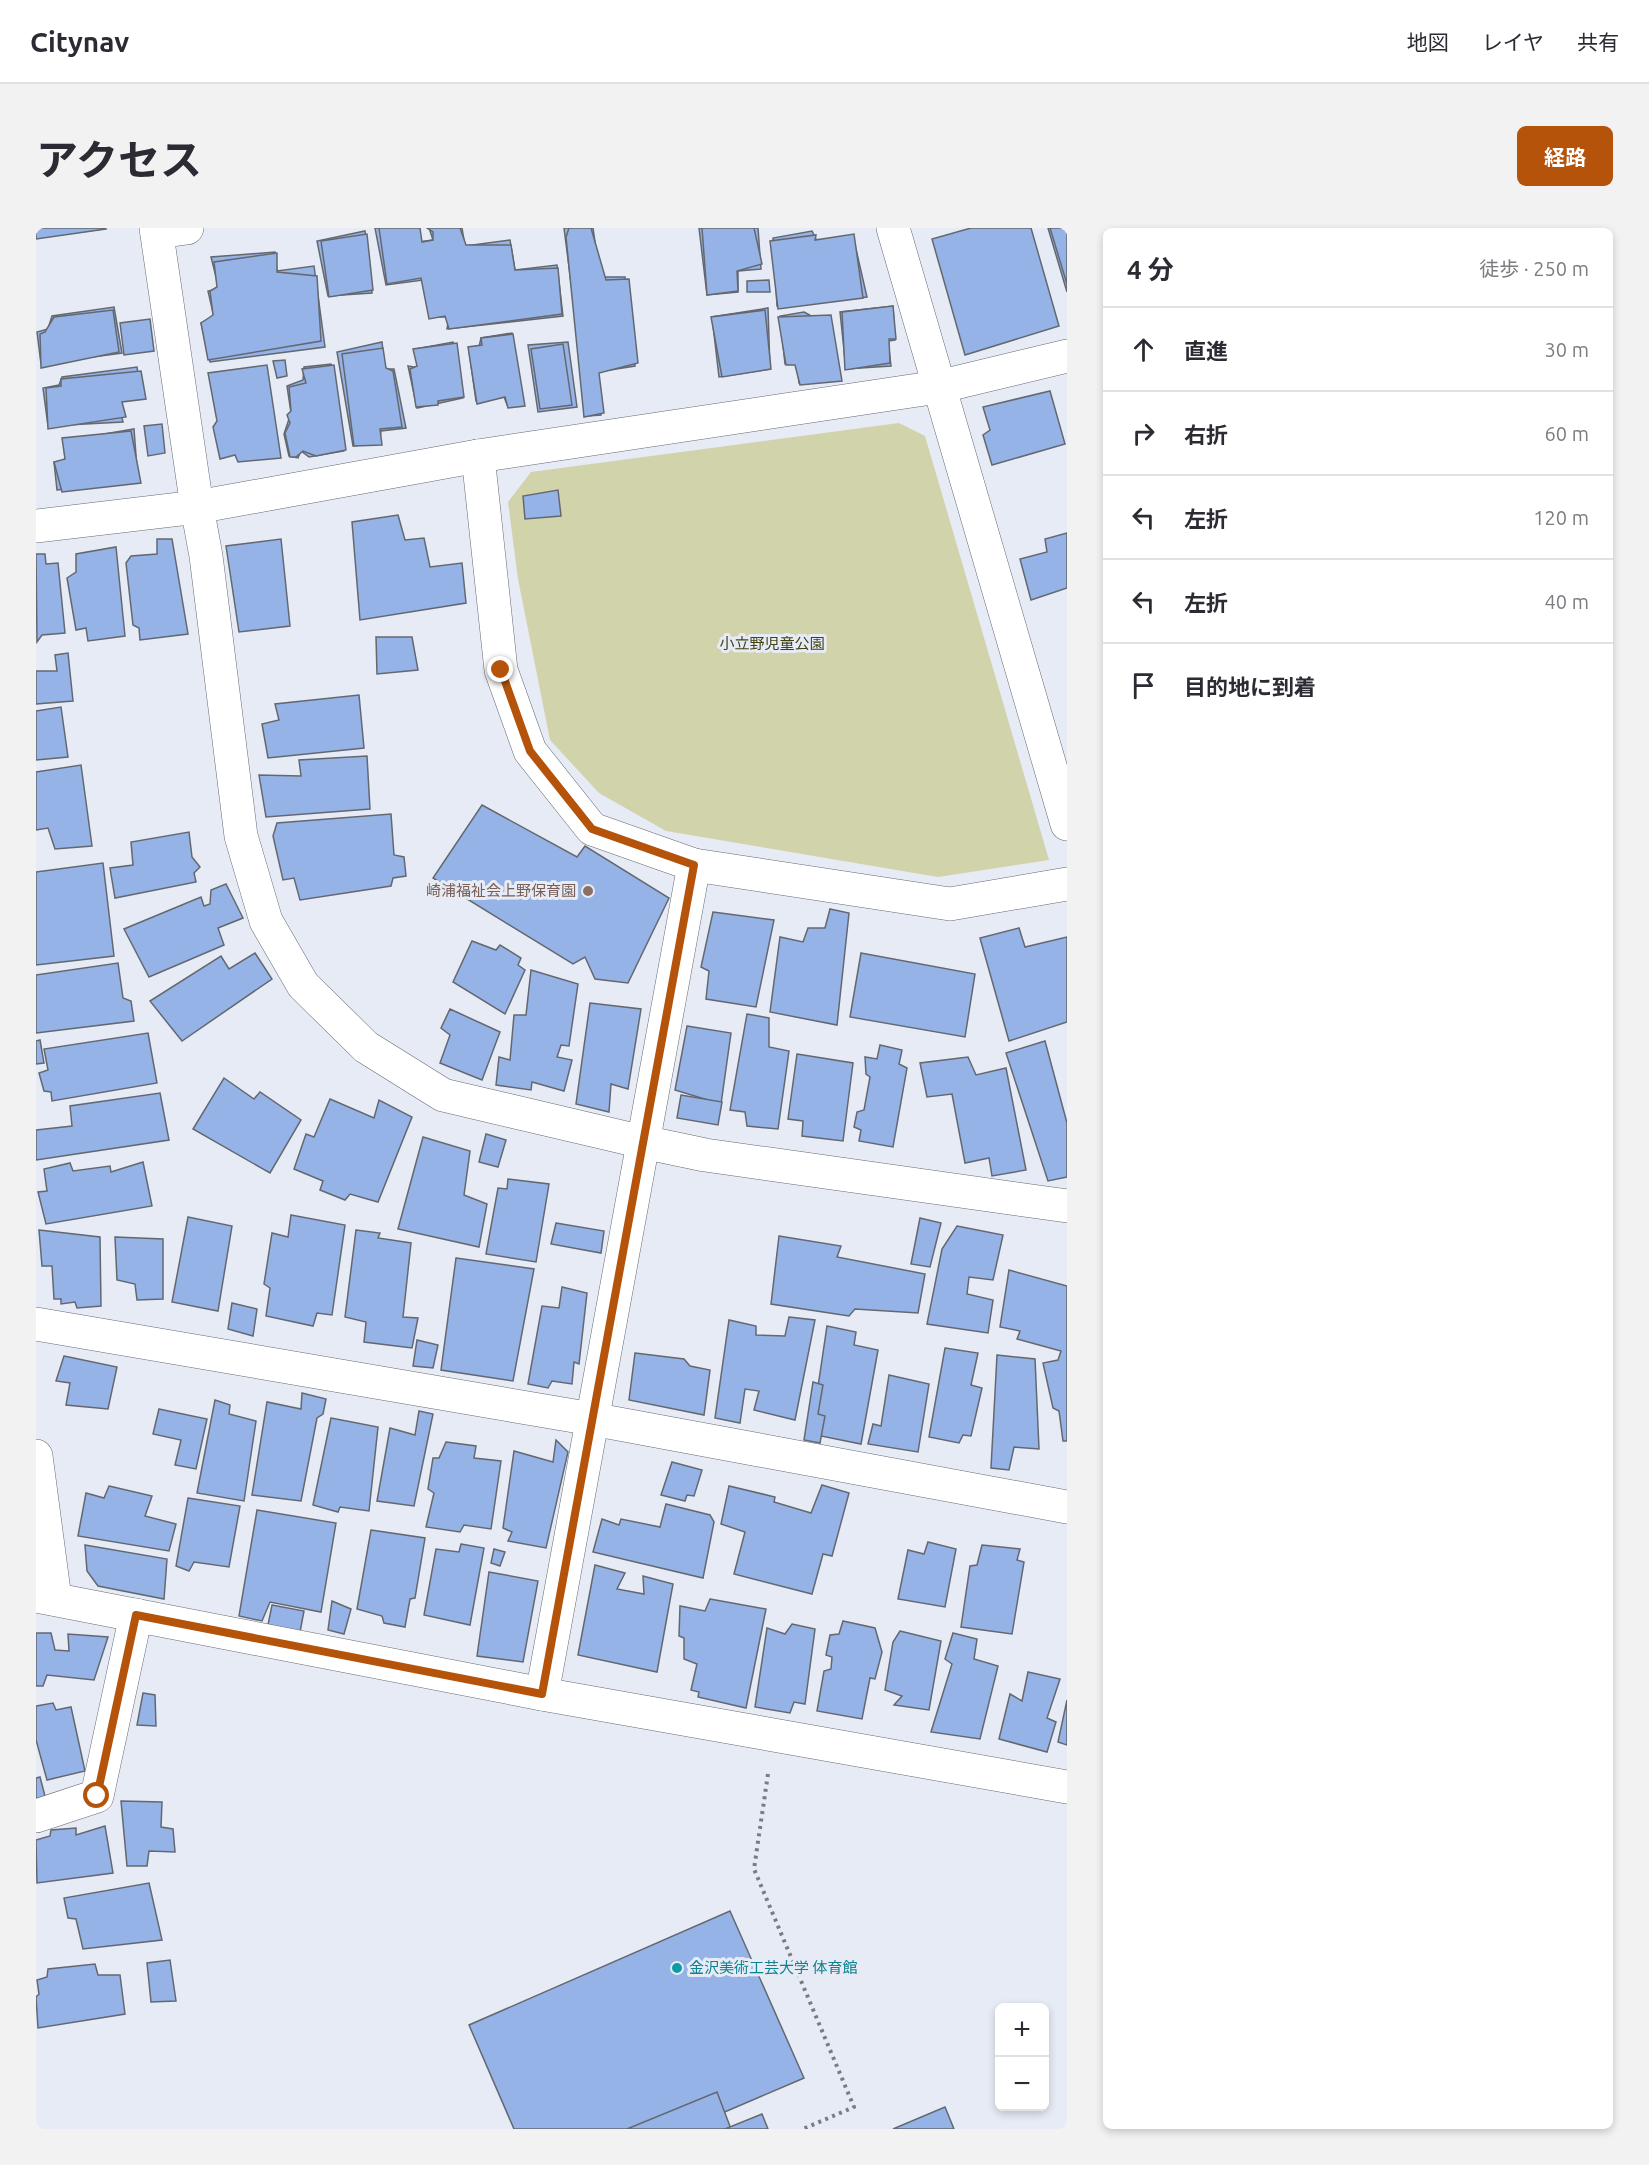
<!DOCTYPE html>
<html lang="ja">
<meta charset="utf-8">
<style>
:root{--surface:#fff;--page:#f2f2f3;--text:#2b2b33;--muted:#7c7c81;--line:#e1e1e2;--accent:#b45309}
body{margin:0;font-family:Ubuntu,"Noto Sans JP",sans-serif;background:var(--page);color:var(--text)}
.controls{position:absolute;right:18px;bottom:18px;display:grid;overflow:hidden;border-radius:9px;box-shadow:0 3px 9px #0003}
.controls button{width:54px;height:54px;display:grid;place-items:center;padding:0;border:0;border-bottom:2px solid var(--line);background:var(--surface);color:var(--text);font:30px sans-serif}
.stop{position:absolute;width:18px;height:18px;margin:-14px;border:4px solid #b45309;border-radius:50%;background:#fff}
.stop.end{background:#b45309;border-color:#fff;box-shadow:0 2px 6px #0008}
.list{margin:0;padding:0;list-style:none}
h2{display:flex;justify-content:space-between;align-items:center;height:78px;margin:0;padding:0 24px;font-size:26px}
h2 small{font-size:20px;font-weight:400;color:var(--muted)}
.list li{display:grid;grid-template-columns:39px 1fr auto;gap:18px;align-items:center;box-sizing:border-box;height:84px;padding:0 24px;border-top:2px solid var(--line)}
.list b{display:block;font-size:22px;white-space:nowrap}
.list em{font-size:20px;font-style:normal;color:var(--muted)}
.icon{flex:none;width:33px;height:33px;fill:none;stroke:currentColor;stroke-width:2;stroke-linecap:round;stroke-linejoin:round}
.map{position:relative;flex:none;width:1031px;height:1901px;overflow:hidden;border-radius:9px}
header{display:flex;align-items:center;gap:36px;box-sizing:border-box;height:84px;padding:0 30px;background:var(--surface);border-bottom:2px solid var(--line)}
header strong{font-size:28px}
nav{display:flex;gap:33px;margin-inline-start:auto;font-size:21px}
.intro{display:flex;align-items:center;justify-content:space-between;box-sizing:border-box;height:144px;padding:0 36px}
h1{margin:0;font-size:42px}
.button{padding:15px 27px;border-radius:9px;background:var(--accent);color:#fff;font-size:21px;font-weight:700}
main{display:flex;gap:36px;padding:0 36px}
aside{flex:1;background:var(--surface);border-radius:9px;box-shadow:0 3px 9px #0003}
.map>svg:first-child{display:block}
.green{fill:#d1d3ab}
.building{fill:#96b3e7;stroke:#636870;stroke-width:1.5}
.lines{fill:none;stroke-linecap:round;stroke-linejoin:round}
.street-casing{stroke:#656a73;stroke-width:34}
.path{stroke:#797c82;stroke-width:4;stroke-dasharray:3 4.5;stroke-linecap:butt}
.street{stroke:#fff;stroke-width:33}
.route{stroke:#b45309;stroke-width:8}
.education-dot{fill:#8d6e63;stroke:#e6ebf5;stroke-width:2}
.culture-dot{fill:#0f9aa8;stroke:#e6ebf5;stroke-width:2}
.labels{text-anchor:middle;stroke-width:6;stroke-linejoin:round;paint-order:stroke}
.park-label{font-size:15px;fill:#414213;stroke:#e6ebf5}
.education-label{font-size:15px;fill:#785e54;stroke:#e6ebf5;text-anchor:end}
.culture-label{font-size:15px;fill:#0d838f;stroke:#e6ebf5;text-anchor:start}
</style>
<header>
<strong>Citynav</strong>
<nav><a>地図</a><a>レイヤ</a><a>共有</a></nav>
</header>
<div class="intro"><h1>アクセス</h1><a class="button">経路</a></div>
<main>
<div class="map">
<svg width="1031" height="1901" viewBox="0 0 1031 1901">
<rect width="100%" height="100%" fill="#e6ebf5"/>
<path class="green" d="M863 195 889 208 1013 632 902 649 630 603 563 565 514 512 482 351 472 274 495 244Z"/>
<g class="building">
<path d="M0 0H67V1L0 10Z"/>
<path d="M0 0H69L70 1 0 11Z"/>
<path d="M339 0H381L382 14 397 12 393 0H426L429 18 474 12 479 42 521 37 527 88 411 101 413 89H395L387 52 350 57Z"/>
<path d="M343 0H384L386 14 397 12V4L391 0H424L430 17H475L479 42 522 40 526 86 413 101 409 88 393 91 385 50 351 56Z"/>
<path d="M528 0H557L564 49H589L599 138 561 144 565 187 552 188Z"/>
<path d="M533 0H555L570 52 593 51 602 135 563 145 568 185 548 189 530 9Z"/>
<path d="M663 0H722L725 41 702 43V64L671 67Z"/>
<path d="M666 0H718L726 36 701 43 702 63 671 67Z"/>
<path d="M935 0H995L1023 98 929 127 896 11Z"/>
<path d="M1012 0H1031V64Z"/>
<path d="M1014 0H1031V56Z"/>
<path d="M329 3 336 65 292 68 281 13Z"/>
<path d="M776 3 782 15 817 8 831 69 741 78 737 10Z"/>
<path d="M331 6 337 62 293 69 285 13Z"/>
<path d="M818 6 827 70 742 81 734 13 780 7 779 12Z"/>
<path d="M239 24 241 43 278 38 289 119 174 134 165 95 178 89 172 63 183 61 175 29Z"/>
<path d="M241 25V44L281 48 285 113 172 132 165 95 177 87 174 63 181 59 178 34Z"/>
<path d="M733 52 734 64H711V53Z"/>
<path d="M857 78 859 112 852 113 855 138 810 141 804 84Z"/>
<path d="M857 78 860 111H853L854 135 809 142 806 84Z"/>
<path d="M78 79 86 125 5 136 1 104 12 101 16 88Z"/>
<path d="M732 80 734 141 683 149 676 89Z"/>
<path d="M77 82 83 124 5 140 4 106 9 104 18 89Z"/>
<path d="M729 82 735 141 686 149 675 89Z"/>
<path d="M768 84 777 89 793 88 803 151 763 155 761 135 749 136 744 88Z"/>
<path d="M795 87 806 153 764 157 759 137H750L742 89Z"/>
<path d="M114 91 118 123 88 127 84 95Z"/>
<path d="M476 105 488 177 472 179 468 169 440 173 433 123 443 119 445 110Z"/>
<path d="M477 106 489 178 472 180 469 169 441 176 432 119 446 117 445 110Z"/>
<path d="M346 114 349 141H358L370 200 345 203 343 215 317 218 301 124Z"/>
<path d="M417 114 427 170 381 180 372 138 383 140 379 121Z"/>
<path d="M532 114 541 179 502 184 492 117Z"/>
<path d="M421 115 428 169 402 173V177L380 179 374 141 381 138 377 121Z"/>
<path d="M527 116 536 177 504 181 495 121Z"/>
<path d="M347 120 350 140 357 143 366 199 344 201 346 217 318 218 306 126Z"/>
<path d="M249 132 251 148 241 150 237 133Z"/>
<path d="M295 136 308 223 273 229 265 223 262 230 253 228 248 206 255 185 251 158 267 152 268 139Z"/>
<path d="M231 137 245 230 202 234 199 227 184 231 177 199 181 193 172 145Z"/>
<path d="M298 137 310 222 280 228 267 223 260 229H254L249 205 254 195 251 187 255 183 253 159 270 155 266 141Z"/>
<path d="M101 139 106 171 86 172 83 178 87 194 12 198 7 160 23 157 26 149Z"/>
<path d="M105 143 110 171 86 174 90 189 12 201 10 160 25 158V151Z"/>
<path d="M1014 163 1029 216 956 237 947 207 954 202 947 179Z"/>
<path d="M126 196 129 225 112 228 108 198Z"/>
<path d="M98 201 102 254 21 262 18 234 29 232 28 213Z"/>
<path d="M95 203 105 255 26 264 18 234 29 231 26 210Z"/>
<path d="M522 262 525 288 489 291 487 268Z"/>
<path d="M362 287 369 312 388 310 394 339 426 335 430 375 324 392 316 294Z"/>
<path d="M1031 305V360L995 372 984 331 1011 324 1009 311Z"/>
<path d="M121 311H136L152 406 104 412 103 400 97 397 90 335 95 328 121 326Z"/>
<path d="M245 311 254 398 203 404 190 318Z"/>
<path d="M80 319 89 408 52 413 50 400 40 402 31 350 40 344V326Z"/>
<path d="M0 326H9L10 336 22 335 29 405 6 407 1 414Z"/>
<path d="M340 409H376L382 442 341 446Z"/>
<path d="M32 425 37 473 0 476V443H21L19 427Z"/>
<path d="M323 467 328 520 232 530 226 496 243 492 239 476Z"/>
<path d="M25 479 32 529 0 532V483Z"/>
<path d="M331 528 334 581 230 589 223 547 265 548 263 532Z"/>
<path d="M45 537 56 618 19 621 12 600 0 602V544Z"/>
<path d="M446 577 541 629 549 618 633 670 592 755 559 751 549 729 537 736 397 650Z"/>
<path d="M355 586 358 627 368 629 370 648 357 650 355 658 264 672 258 650 247 652 237 608 241 595Z"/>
<path d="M153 604 156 629 164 639 158 645 160 654 79 670 74 640 97 637 95 614Z"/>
<path d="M67 635 78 728 0 737V644Z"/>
<path d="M190 656 207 690 182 700 188 717 113 749 88 701 165 669 168 678 174 676 175 662Z"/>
<path d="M794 681 813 685 801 797 734 784 744 709 767 714 772 700H789Z"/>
<path d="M677 684 738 692 720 779 670 771 673 743 665 739Z"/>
<path d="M983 700 989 719 1031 709V794L973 813 944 710Z"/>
<path d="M436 713 460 722 464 717 485 730 482 737 489 742 469 786 417 754Z"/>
<path d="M219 725 236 751 146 813 114 773 185 728 193 741Z"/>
<path d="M825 725 939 746 929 809 814 789Z"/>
<path d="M82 735 87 770 95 773 98 793 0 805V747Z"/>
<path d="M495 742 542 756 533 818 525 817 521 829 536 832 528 863 496 854 495 862 460 857 463 829 474 832 478 787H490Z"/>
<path d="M554 775 605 781 592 861 575 856 573 884 540 876Z"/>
<path d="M414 781 464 804 446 852 404 835 414 807 405 800Z"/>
<path d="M711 786 733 790V819L753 823 742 901 711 898 709 884 694 882Z"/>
<path d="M651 798 695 805 685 876 639 862Z"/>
<path d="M112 805 121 855 16 873 15 864 8 863 3 845 12 842 8 821Z"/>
<path d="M4 812 8 835 0 836V813Z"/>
<path d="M1009 813 1031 895V949L1012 953 970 825Z"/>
<path d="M844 817 866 822 863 836 871 840 857 919 823 913 825 902 818 899 821 884 828 882 834 849 830 846 829 829 841 831Z"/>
<path d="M761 826 817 835 807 913 766 908 767 893 752 891Z"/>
<path d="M932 829 940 847 970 840 990 942 956 948 953 930 929 935 916 866 891 869 884 835Z"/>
<path d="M188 850 218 871 224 864 265 892 234 945 157 901Z"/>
<path d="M124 865 133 912 0 932V902L36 898 34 878Z"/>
<path d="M645 867 686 874 682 897 641 890Z"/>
<path d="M294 871 338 890 343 872 376 889 342 974 314 966 309 972 284 962 287 953 258 941 270 906 278 909Z"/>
<path d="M450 906 470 912 462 939 443 934Z"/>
<path d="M387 909 434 923 428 967 451 976 443 1019 362 1001Z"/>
<path d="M107 934 116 978 10 996 2 964 11 963 8 941 34 935 37 943 74 938 75 944Z"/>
<path d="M472 951 513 956 500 1034 450 1026 462 960 471 961Z"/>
<path d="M255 987 309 997 296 1087 281 1085 277 1098 230 1088 234 1060 228 1056 236 1005 252 1009Z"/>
<path d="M152 989 196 998 182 1083 136 1074Z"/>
<path d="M884 990 905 995 894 1039 875 1036Z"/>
<path d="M520 995 568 1003 565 1025 515 1016Z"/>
<path d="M921 998 967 1007 957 1052 933 1049 931 1066 957 1072 952 1105 891 1096 906 1021Z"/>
<path d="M3 1002 64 1009 65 1078 41 1080 39 1074 25 1076V1071H18L16 1038H6Z"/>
<path d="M320 1002 344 1005 342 1010 375 1015 367 1089 382 1090 376 1120 328 1114 330 1094 309 1089Z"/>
<path d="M743 1008 805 1018 801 1029 889 1046 882 1085 819 1081 813 1088 735 1076Z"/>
<path d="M79 1009 127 1011V1071L101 1072 99 1056 81 1052Z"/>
<path d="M420 1030 498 1041 477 1153 405 1142Z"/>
<path d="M973 1042 1031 1058V1213H1027L1023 1183 1017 1180 1007 1135 1022 1132 1025 1123 981 1111 984 1103 964 1099Z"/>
<path d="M526 1059 551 1065 543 1136 538 1134 536 1156 516 1153 512 1160 492 1156 506 1078 523 1080Z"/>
<path d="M196 1075 221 1081 217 1108 192 1101Z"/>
<path d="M753 1089 779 1092 759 1192 718 1182 723 1163 709 1161 704 1195 679 1190 693 1092 720 1098V1107L749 1108Z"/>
<path d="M791 1098 820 1104 818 1117 842 1122 825 1216 775 1206Z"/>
<path d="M381 1112 402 1117 397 1140 377 1138Z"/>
<path d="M909 1120 942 1125 935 1157 946 1160 935 1208 927 1207 923 1215 893 1209Z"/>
<path d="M599 1125 648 1131 654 1138 674 1142 668 1187 593 1172Z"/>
<path d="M961 1127 999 1131 1003 1221 978 1219 973 1242 955 1240Z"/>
<path d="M28 1128 81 1139 72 1181 30 1177 34 1155 20 1153Z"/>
<path d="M853 1147 893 1156 882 1224 832 1216 837 1196 845 1198Z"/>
<path d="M777 1154 787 1157 782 1186 789 1188 784 1215 768 1212Z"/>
<path d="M266 1165 290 1171 287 1186 281 1190 265 1273 216 1267 231 1174 265 1181Z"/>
<path d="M179 1172 194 1177 193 1186 220 1193 208 1273 161 1265Z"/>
<path d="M123 1181 171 1191 160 1241 139 1237 145 1212 117 1206Z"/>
<path d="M383 1183 397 1186 378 1278 341 1273 354 1200 379 1207Z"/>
<path d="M295 1190 342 1199 333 1283 304 1279 302 1284 277 1277Z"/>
<path d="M520 1212 532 1224 510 1320 472 1313 476 1304 467 1300 478 1223 517 1234Z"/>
<path d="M410 1214 440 1218 438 1230 465 1233 455 1301 428 1297 424 1304 390 1299 398 1265 392 1261 397 1230H403Z"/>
<path d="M636 1234 666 1242 658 1268 651 1267 649 1273 625 1267Z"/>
<path d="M786 1257 813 1265 796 1328 787 1326 776 1366 698 1346 709 1304 685 1296 693 1258 739 1269 738 1274 775 1285Z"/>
<path d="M73 1258 116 1268 109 1288 140 1296 133 1323 42 1308 50 1265 68 1270Z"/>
<path d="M152 1270 204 1278 193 1339 158 1334 153 1343 140 1338Z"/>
<path d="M630 1276 674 1287 678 1294 667 1350 557 1324 566 1291 583 1297 585 1291 624 1299Z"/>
<path d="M221 1282 300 1295 285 1384 234 1374 226 1393 203 1388Z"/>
<path d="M335 1302 389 1310 379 1370 374 1371 369 1399 348 1395 346 1388 321 1381Z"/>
<path d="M892 1314 920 1321 909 1379 862 1371 872 1322 888 1326Z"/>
<path d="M425 1316 448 1320 434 1397 388 1387 400 1321 423 1324Z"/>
<path d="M49 1317 131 1331 128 1371 62 1358 51 1343Z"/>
<path d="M946 1317 984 1321 981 1332 988 1334 976 1406 925 1399 934 1338 941 1337Z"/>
<path d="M458 1321 469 1324 464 1338 455 1335Z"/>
<path d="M559 1337 589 1345 581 1361 608 1366 607 1348 637 1356 621 1444 542 1427Z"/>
<path d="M453 1344 502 1353 487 1434 441 1428Z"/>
<path d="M674 1371 730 1381 710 1480 662 1469 663 1464 655 1462 661 1436 648 1431V1410L643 1408 644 1378 669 1383Z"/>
<path d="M296 1373 315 1381 308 1406 292 1402Z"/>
<path d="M236 1377 268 1383 264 1404 232 1397Z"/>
<path d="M807 1393 839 1400 846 1424 839 1451 834 1450 826 1491 781 1483 788 1443 795 1441 796 1429 790 1427 794 1407 803 1406Z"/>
<path d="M756 1396 779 1401 769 1476 758 1474 754 1485 719 1479 731 1400 749 1406Z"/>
<path d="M864 1403 905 1413 893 1482 858 1477 866 1468 849 1462 857 1414Z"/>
<path d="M0 1405H15L19 1422 33 1423 32 1406 72 1409 58 1452 11 1447 7 1458H0Z"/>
<path d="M917 1405 941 1411 938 1431 962 1438 944 1511 895 1504 916 1436 909 1431Z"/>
<path d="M992 1444 1024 1451 1011 1490 1020 1494 1011 1524 963 1511 974 1466 986 1473Z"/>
<path d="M107 1465 119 1467 120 1498 101 1497Z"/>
<path d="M1031 1472V1517L1022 1514Z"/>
<path d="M17 1475 20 1482 35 1479 49 1543 11 1552 0 1512V1478Z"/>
<path d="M4 1549 9 1568 0 1572V1550Z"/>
<path d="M85 1573 126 1574 125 1599 137 1601 139 1624 113 1623 111 1638H91Z"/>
<path d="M69 1598 77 1645 1 1655 0 1612 14 1608 15 1602 40 1600V1607Z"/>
<path d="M113 1655 126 1712 47 1721 40 1691 32 1690 28 1670Z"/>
<path d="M694 1683 768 1850 649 1901H478L433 1797Z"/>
<path d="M134 1732 140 1773 115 1774 111 1735Z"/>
<path d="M59 1736 62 1747H84L89 1786 2 1800 0 1769 3 1766 1 1752 11 1749 12 1741Z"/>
<path d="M681 1864 695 1901H591Z"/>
<path d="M909 1879 918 1901H857Z"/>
<path d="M726 1886 732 1901H689Z"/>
</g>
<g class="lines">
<g class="street-casing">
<g id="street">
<path d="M120 0 161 279 170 328 205 608 230 693 267 757 330 819 407 867 607 914 669 927 1031 978"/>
<path d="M857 0 1031 596"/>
<path d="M121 4 151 0"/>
<path d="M442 228 465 442 494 523 556 601 658 637 506 1466"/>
<path d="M0 298 161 279 442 228 902 159 1031 128"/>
<path d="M658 637 914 676 1031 656"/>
<path d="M0 1096 556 1191 1031 1279"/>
<path d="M0 1228 19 1371"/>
<path d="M0 1368 506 1466 1031 1559"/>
<path d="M0 1588 61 1568 100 1387"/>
</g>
</g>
<path class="path" d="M732 1546 718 1641 818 1879 767 1901"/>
<use href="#street" class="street"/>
</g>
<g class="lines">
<path class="route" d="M61 1568 100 1387 506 1466 658 637 556 601 494 523 465 442"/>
</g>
<circle class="education-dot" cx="552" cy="663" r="6"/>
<circle class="culture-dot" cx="641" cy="1740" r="6"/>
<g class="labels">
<g class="park-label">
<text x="736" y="421">小立野児童公園</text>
</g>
<g class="education-label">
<text x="540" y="668">崎浦福祉会上野保育園</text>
</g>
<g class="culture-label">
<text x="653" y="1745">金沢美術工芸大学 体育館</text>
</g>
</g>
</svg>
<div class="controls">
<button>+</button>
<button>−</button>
</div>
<div class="stop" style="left:61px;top:1568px"></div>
<div class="stop end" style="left:465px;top:442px"></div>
</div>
<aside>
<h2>4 分<small>徒歩 · 250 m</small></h2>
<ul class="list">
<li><svg class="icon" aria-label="ahead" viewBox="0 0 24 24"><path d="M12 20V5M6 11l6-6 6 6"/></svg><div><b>直進</b></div><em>30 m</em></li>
<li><svg class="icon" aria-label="right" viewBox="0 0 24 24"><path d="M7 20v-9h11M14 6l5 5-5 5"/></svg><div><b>右折</b></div><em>60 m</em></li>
<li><svg class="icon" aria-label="left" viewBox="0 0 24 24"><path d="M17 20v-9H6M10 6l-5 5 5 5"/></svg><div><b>左折</b></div><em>120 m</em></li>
<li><svg class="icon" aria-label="left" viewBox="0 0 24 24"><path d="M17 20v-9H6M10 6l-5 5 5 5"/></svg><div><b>左折</b></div><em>40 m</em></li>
<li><svg class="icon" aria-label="arrive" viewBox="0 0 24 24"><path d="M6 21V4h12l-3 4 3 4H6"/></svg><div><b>目的地に到着</b></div></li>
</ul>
</aside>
</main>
